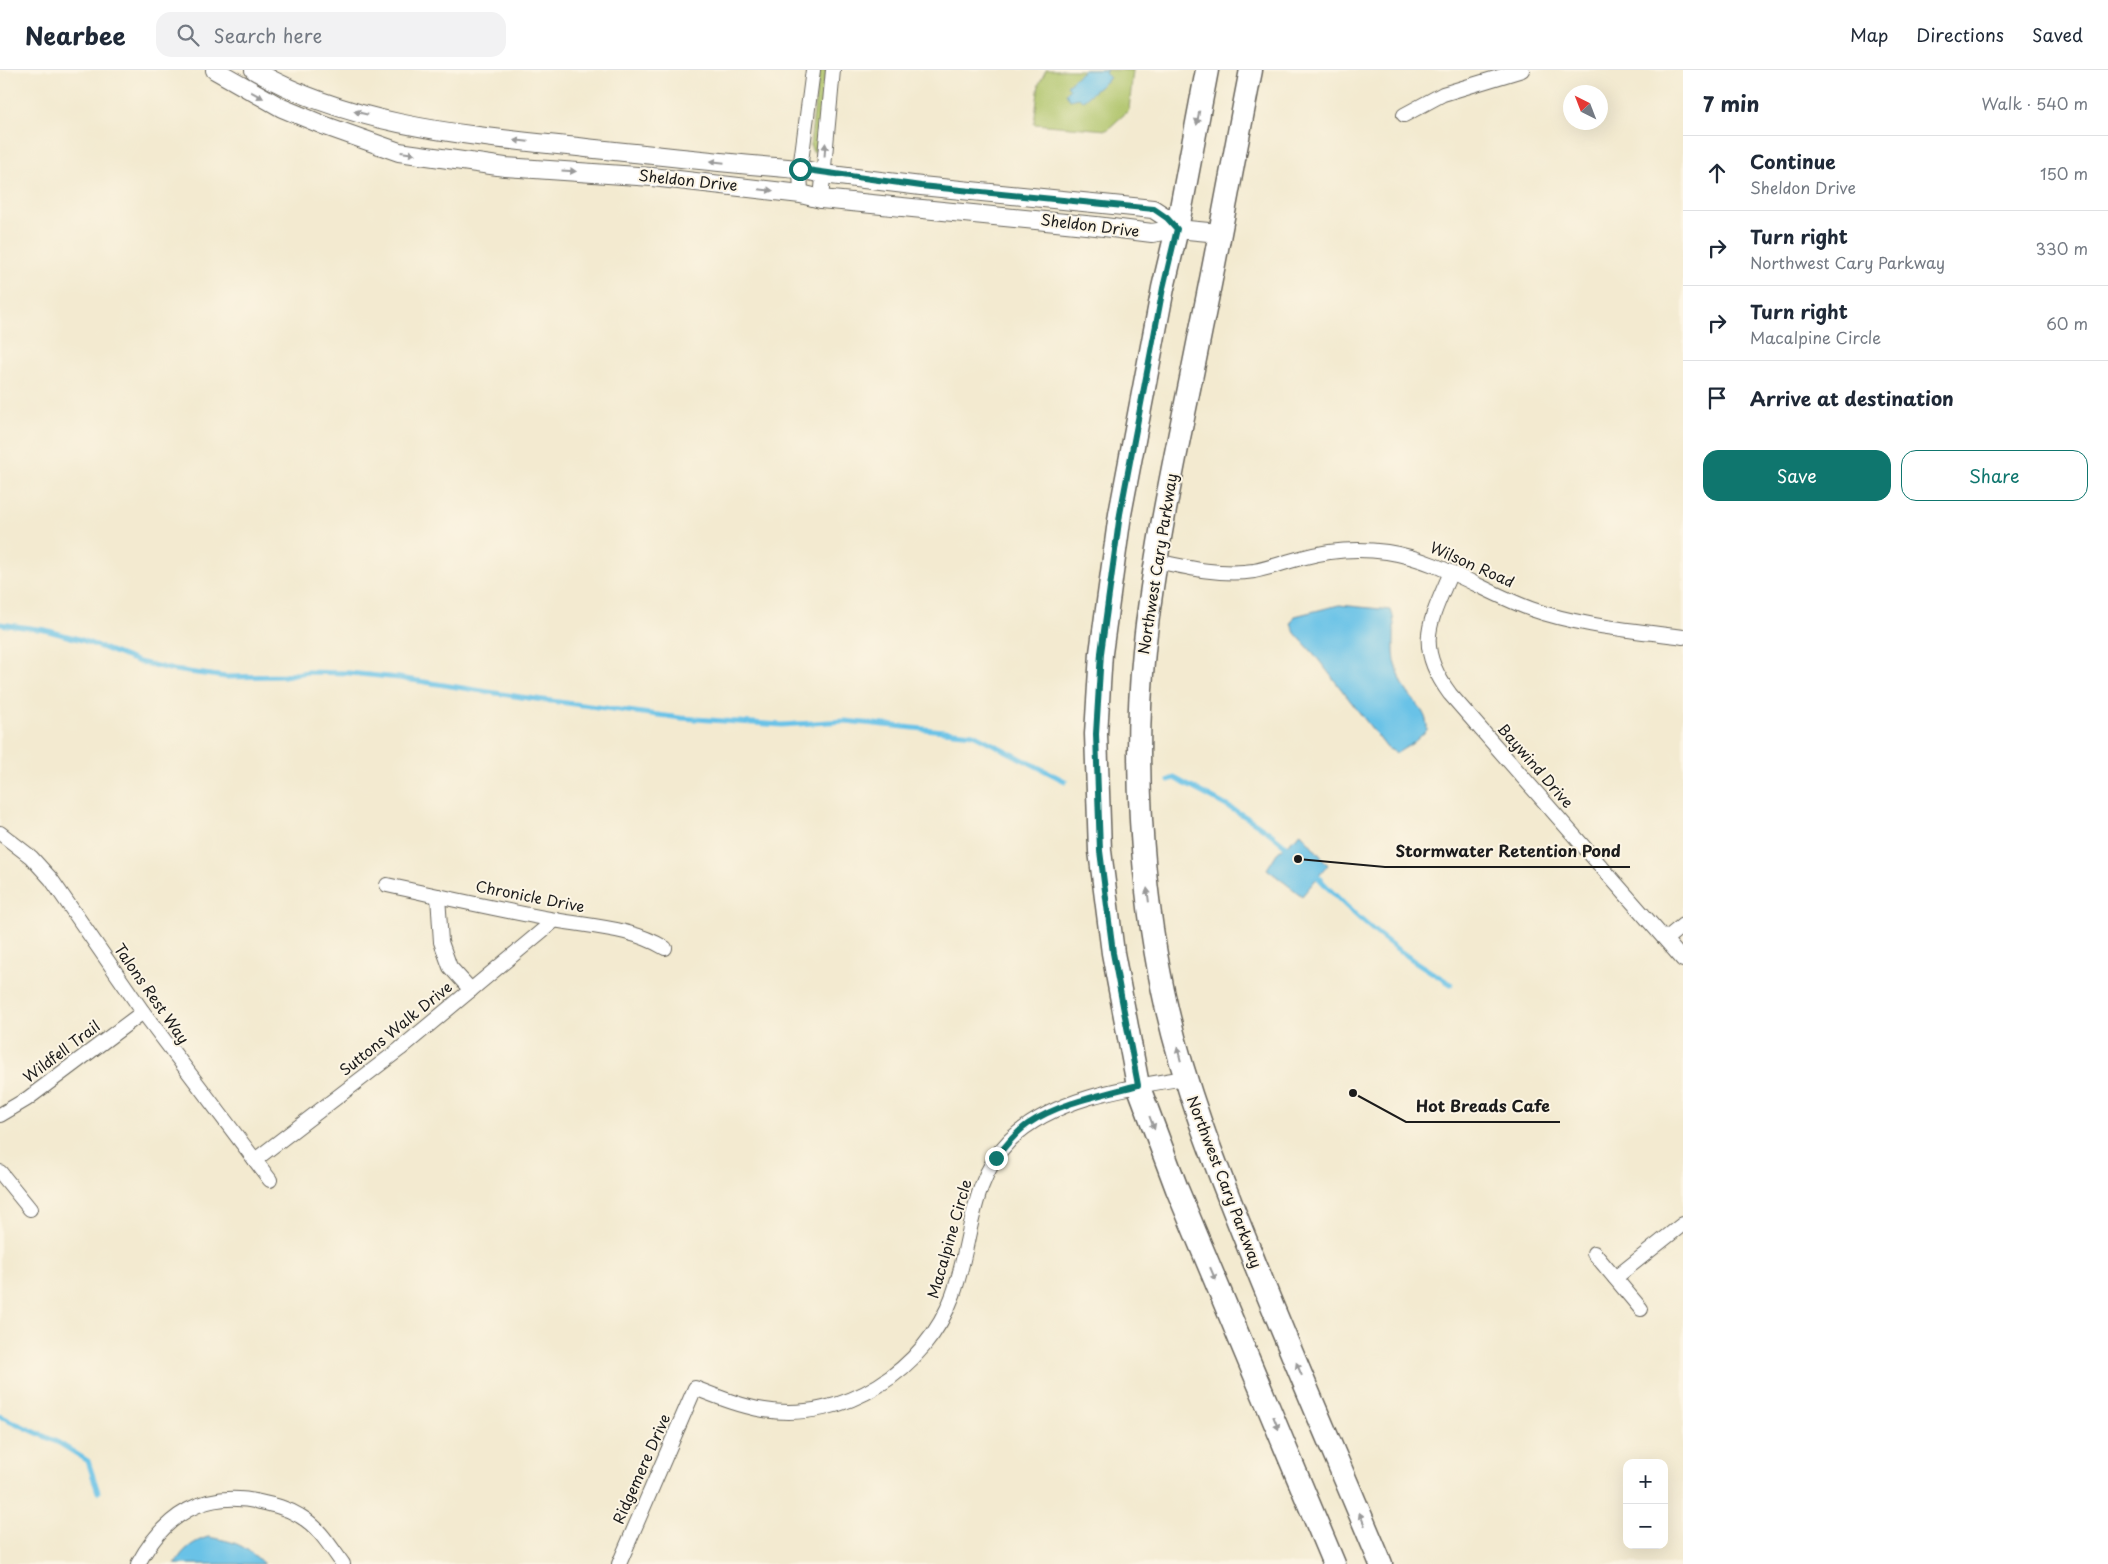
<!DOCTYPE html>
<meta charset="utf-8">
<style>
:root{--surface:#fff;--page:#f2f2f3;--text:#1f2937;--muted:#747a83;--line:#e0e1e3;--accent:#0f766e}
body{margin:0;font-family:"Playpen Sans",sans-serif;background:var(--page);color:var(--text)}
.controls{position:absolute;right:15px;bottom:15px;display:grid;overflow:hidden;border-radius:10px;box-shadow:0 5px 20px #0002}
.controls button{width:45px;height:45px;display:grid;place-items:center;padding:0;border:0;border-bottom:1px solid var(--line);background:var(--surface);color:var(--text);font:25px sans-serif}
.compass{position:absolute;left:1563px;top:15px;width:45px;height:45px;border-radius:50%;background:var(--surface);box-shadow:0 5px 20px #0002;rotate:318deg}
.stop{position:absolute;width:15px;height:15px;margin:-11px;border:4px solid #0f766e;border-radius:50%;background:#fff}
.stop.end{background:#0f766e;border-color:#fff;box-shadow:0 1px 5px #0008}
.list{margin:0;padding:0;list-style:none}
h2{display:flex;justify-content:space-between;align-items:center;height:65px;margin:0;padding:0 20px;font-size:21px}
h2 small{font-size:16px;font-weight:400;color:var(--muted)}
.list li{display:grid;grid-template-columns:32px 1fr auto;gap:15px;align-items:center;box-sizing:border-box;height:75px;padding:0 20px;border-top:1px solid var(--line)}
.list b{display:block;font-size:19px;white-space:nowrap}
.list p{margin:0;font-size:16px;white-space:nowrap;color:var(--muted)}
.list em{font-size:16px;font-style:normal;color:var(--muted)}
.actions{display:flex;gap:10px;padding:15px 20px}
.actions a{flex:1;padding:11px 0;border:1px solid var(--accent);border-radius:15px;text-align:center;font-size:18px;color:var(--accent)}
.actions .main{background:var(--accent);color:#fff}
.icon{flex:none;width:28px;height:28px;fill:none;stroke:currentColor;stroke-width:2;stroke-linecap:round;stroke-linejoin:round}
.map{position:relative;flex:none;width:1683px;height:1494px;overflow:hidden}
header{display:flex;align-items:center;gap:30px;box-sizing:border-box;height:70px;padding:0 25px;background:var(--surface);border-bottom:1px solid var(--line)}
header strong{font-size:24px}
nav{display:flex;gap:28px;margin-inline-start:auto;font-size:18px}
.search{width:350px;height:45px;background:var(--page);display:flex;align-items:center;gap:12px;box-sizing:border-box;padding:0 18px;border-radius:15px;color:var(--muted);font-size:19px}
main{display:flex}
aside{flex:1;background:var(--surface)}
.map>svg:first-child{display:block}
.green{fill:#adc368;stroke:#647042}
.water{fill:#69c2e7;stroke:#426f82}
.lines{fill:none;stroke-linecap:round;stroke-linejoin:round}
.stream{stroke:#69c2e7;stroke-width:5}
.minor-casing{stroke:#67645b;stroke-width:16}
.tertiary-casing{stroke:#67645b;stroke-width:20}
.primary-casing{stroke:#67645b;stroke-width:25}
.minor{stroke:#fff;stroke-width:14}
.tertiary{stroke:#fff;stroke-width:18}
.primary{stroke:#fff;stroke-width:22}
.oneway{fill:#999}
.route{stroke:#0f766e;stroke-width:6}
.labels{text-anchor:middle;stroke-width:4;stroke-linejoin:round;paint-order:stroke}
.street-label{font-size:15px;fill:#1c1c1c;stroke:#fcf5e5}
.leader{fill:none;stroke:#1c1c1c;stroke-width:2}
.callout-dot{fill:#1c1c1c;stroke:#fcf5e5;stroke-width:2}
.callout-label{font-size:16px;text-anchor:middle;font-weight:bold;fill:#1c1c1c;stroke:#fcf5e5;stroke-width:4;stroke-linejoin:round;paint-order:stroke}
</style>
<header>
<strong>Nearbee</strong>
<div class="search"><svg class="icon" aria-label="search" viewBox="0 0 24 24"><circle cx="10" cy="10" r="6"/><path d="M15 15l6 6"/></svg>Search here</div>
<nav><a>Map</a><a>Directions</a><a>Saved</a></nav>
</header>
<main>
<div class="map">
<svg width="1683" height="1494" viewBox="0 0 1683 1494">
<rect width="100%" height="100%" fill="#fcf5e5"/>
<filter id="ink" filterUnits="userSpaceOnUse"><feTurbulence type="fractalNoise" baseFrequency=".02" numOctaves="2"/><feDisplacementMap in="SourceGraphic" scale="10" xChannelSelector="R" yChannelSelector="G"/><feConvolveMatrix kernelMatrix="1 2 1 2 8 2 1 2 1" color-interpolation-filters="sRGB"/></filter>
<filter id="wash" filterUnits="userSpaceOnUse"><feTurbulence type="fractalNoise" baseFrequency=".0096" numOctaves="4" result="noise"/><feDisplacementMap in="SourceGraphic" scale="20" xChannelSelector="R" yChannelSelector="G"/><feGaussianBlur stdDeviation="1.12" result="paint"/><feColorMatrix in="noise" values="0 0 0 0 0 0 0 0 0 0 0 0 0 0 0 0 0 1.4 0 .05"/><feComposite in="paint" operator="in"/></filter>
<g filter="url(#wash)">
<rect width="100%" height="100%" fill="#f3ead0"/>
<g class="green">
<path d="M819 0H827L818 71 816 80 813 82 810 75Z"/>
<path d="M1046 0H1133L1129 40 1107 60 1034 54 1039 14Z"/>
</g>
<g class="water">
<path d="M1084 0H1107L1105 3 1110 8 1082 31 1079 28 1070 30 1066 23 1070 19 1067 15Z"/>
<path d="M1339 535 1391 540C1398 556 1390 580 1397 598 1399 605 1402 614 1406 620 1415 634 1428 642 1427 660L1413 673 1397 683 1387 678 1314 584 1295 563 1291 553 1295 546Z"/>
<path d="M1301 763 1328 795 1302 826 1267 799 1277 783Z"/>
<path d="M208 1467C236 1472 243 1474 264 1494H175C183 1479 193 1472 208 1467Z"/>
</g>
<g class="lines">
<g class="stream">
<path d="M0 554 45 560 82 570 139 592 174 600 226 607 284 606 307 602 349 603 399 608 521 627 681 648 782 655 845 651 973 664 1065 711"/>
<path d="M1169 710 1174 708C1215 730 1257 749 1290 780"/>
<path d="M1314 803C1357 850 1396 882 1451 914"/>
<path d="M0 1346 59 1373 88 1391 98 1422"/>
</g>
</g>
</g>
<g filter="url(#ink)">
<g class="lines">
<g class="minor-casing">
<g id="minor">
<path d="M1404 45 1443 24 1522 0"/>
<path d="M801 124 800 99 813 0"/>
<path d="M821 129 833 0"/>
<path d="M1157 491C1188 498 1222 506 1254 501 1270 498 1285 492 1301 488 1329 480 1359 478 1387 482 1440 490 1482 521 1531 539 1579 556 1632 560 1683 567"/>
<path d="M1451 502C1430 552 1414 575 1450 624L1683 890"/>
<path d="M0 763 31 787 51 809 143 942 270 1110"/>
<path d="M387 815C443 827 499 840 555 850 593 857 632 858 665 878"/>
<path d="M438 826 441 872 450 897 471 920"/>
<path d="M1666 869 1683 855"/>
<path d="M0 1045 27 1029 143 942"/>
<path d="M255 1090 400 979 555 850"/>
<path d="M0 1102 30 1139"/>
<path d="M1594 1183 1641 1239"/>
<path d="M1615 1208 1683 1154"/>
<path d="M138 1494C164 1446 204 1419 260 1432 274 1435 287 1438 300 1446 319 1457 330 1476 343 1494"/>
<path d="M619 1494 695 1318C718 1327 740 1336 764 1340 844 1353 926 1300 953 1225 972 1174 969 1111 1010 1070 1052 1028 1128 1017 1185 1008"/>
</g>
</g>
<g class="tertiary-casing">
<g id="tertiary">
<path d="M215 0 282 38 323 55 399 82 505 97 652 107 801 124 821 129 1096 156 1152 163 1177 159 1219 163"/>
<path d="M254 0C352 58 475 66 586 78 658 85 729 94 800 99L823 104 921 116 1153 139 1167 148 1177 159"/>
</g>
</g>
<g class="primary-casing">
<g id="primary">
<path d="M1207 0 1177 159 1163 218 1120 444 1101 583 1096 664 1100 781 1113 883 1138 1015 1177 1119 1334 1494"/>
<path d="M1251 0C1234 86 1219 173 1201 259 1180 366 1155 473 1144 581 1133 688 1141 816 1163 921 1182 1013 1217 1099 1252 1186 1293 1289 1338 1391 1381 1494"/>
</g>
</g>
<use href="#minor" class="minor"/>
<use href="#tertiary" class="tertiary"/>
<use href="#primary" class="primary"/>
</g>
<defs><path id="oneway-solid" d="M-6-.8H1V-3.2L6.5 0L1 3.2V.8H-6Z" transform="scale(1.25)"/></defs>
<g class="oneway">
<use href="#oneway-solid" transform="translate(257 25) rotate(28)"/>
<use href="#oneway-solid" transform="translate(361 43) rotate(-166)"/>
<use href="#oneway-solid" transform="translate(1198 48) rotate(100)"/>
<use href="#oneway-solid" transform="translate(521 71) rotate(-174)"/>
<use href="#oneway-solid" transform="translate(825 80) rotate(-86)"/>
<use href="#oneway-solid" transform="translate(408 83) rotate(8)"/>
<use href="#oneway-solid" transform="translate(717 92) rotate(-174)"/>
<use href="#oneway-solid" transform="translate(569 101) rotate(4)"/>
<use href="#oneway-solid" transform="translate(766 120) rotate(6)"/>
<use href="#oneway-solid" transform="translate(1148 825) rotate(-97)"/>
<use href="#oneway-solid" transform="translate(1179 984) rotate(-104)"/>
<use href="#oneway-solid" transform="translate(1152 1053) rotate(69)"/>
<use href="#oneway-solid" transform="translate(1213 1204) rotate(67)"/>
<use href="#oneway-solid" transform="translate(1299 1299) rotate(-113)"/>
<use href="#oneway-solid" transform="translate(1276 1353) rotate(68)"/>
<use href="#oneway-solid" transform="translate(1362 1449) rotate(-113)"/>
</g>
</g>
<g class="lines" filter="url(#ink)">
<path class="route" d="M800 99 921 116 1154 139 1167 148 1177 159 1163 218 1120 444 1101 583 1096 664 1100 781 1113 883 1138 1015C1101 1025 1059 1033 1028 1054 1015 1063 1005 1076 996 1088"/>
</g>
<g class="labels">
<g class="street-label">
<text transform="translate(688 111) rotate(6)" y="5">Sheldon Drive</text>
<text transform="translate(1090 156) rotate(7)" y="5">Sheldon Drive</text>
<text transform="translate(1158 494) rotate(-81)" y="5">Northwest Cary Parkway</text>
<text transform="translate(1472 495) rotate(24)" y="5">Wilson Road</text>
<text transform="translate(1535 696) rotate(49)" y="5">Baywind Drive</text>
<text transform="translate(530 827) rotate(11)" y="5">Chronicle Drive</text>
<text transform="translate(151 924) rotate(55)" y="5">Talons Rest Way</text>
<text transform="translate(396 959) rotate(-39)" y="5">Suttons Walk Drive</text>
<text transform="translate(62 982) rotate(-37)" y="5">Wildfell Trail</text>
<text transform="translate(1224 1112) rotate(69)" y="5">Northwest Cary Parkway</text>
<text transform="translate(950 1169) rotate(-74)" y="5">Macalpine Circle</text>
<text transform="translate(642 1399) rotate(-66)" y="5">Ridgemere Drive</text>
</g>
</g>
<path class="leader" d="M1298 789L1385 797H1630M1353 1023L1406 1052H1560"/>
<g class="callout-dot">
<circle cx="1298" cy="789" r="5"/>
<circle cx="1353" cy="1023" r="5"/>
</g>
<g class="callout-label">
<text x="1508" y="787">Stormwater Retention Pond</text>
<text x="1483" y="1042">Hot Breads Cafe</text>
</g>
</svg>
<div class="controls">
<button>+</button>
<button>−</button>
</div>
<svg class="compass" viewBox="-18 -18 36 36"><path d="M0-13l5 13h-10z" fill="#e53935"/><path d="M0 13l5-13h-10z" fill="#747a83"/></svg>
<div class="stop" style="left:800px;top:99px"></div>
<div class="stop end" style="left:996px;top:1088px"></div>
</div>
<aside>
<h2>7 min<small>Walk · 540 m</small></h2>
<ul class="list">
<li><svg class="icon" aria-label="ahead" viewBox="0 0 24 24"><path d="M12 20V5M6 11l6-6 6 6"/></svg><div><b>Continue</b><p>Sheldon Drive</p></div><em>150 m</em></li>
<li><svg class="icon" aria-label="right" viewBox="0 0 24 24"><path d="M7 20v-9h11M14 6l5 5-5 5"/></svg><div><b>Turn right</b><p>Northwest Cary Parkway</p></div><em>330 m</em></li>
<li><svg class="icon" aria-label="right" viewBox="0 0 24 24"><path d="M7 20v-9h11M14 6l5 5-5 5"/></svg><div><b>Turn right</b><p>Macalpine Circle</p></div><em>60 m</em></li>
<li><svg class="icon" aria-label="arrive" viewBox="0 0 24 24"><path d="M6 21V4h12l-3 4 3 4H6"/></svg><div><b>Arrive at destination</b></div></li>
</ul>
<div class="actions"><a class="main">Save</a><a>Share</a></div>
</aside>
</main>
